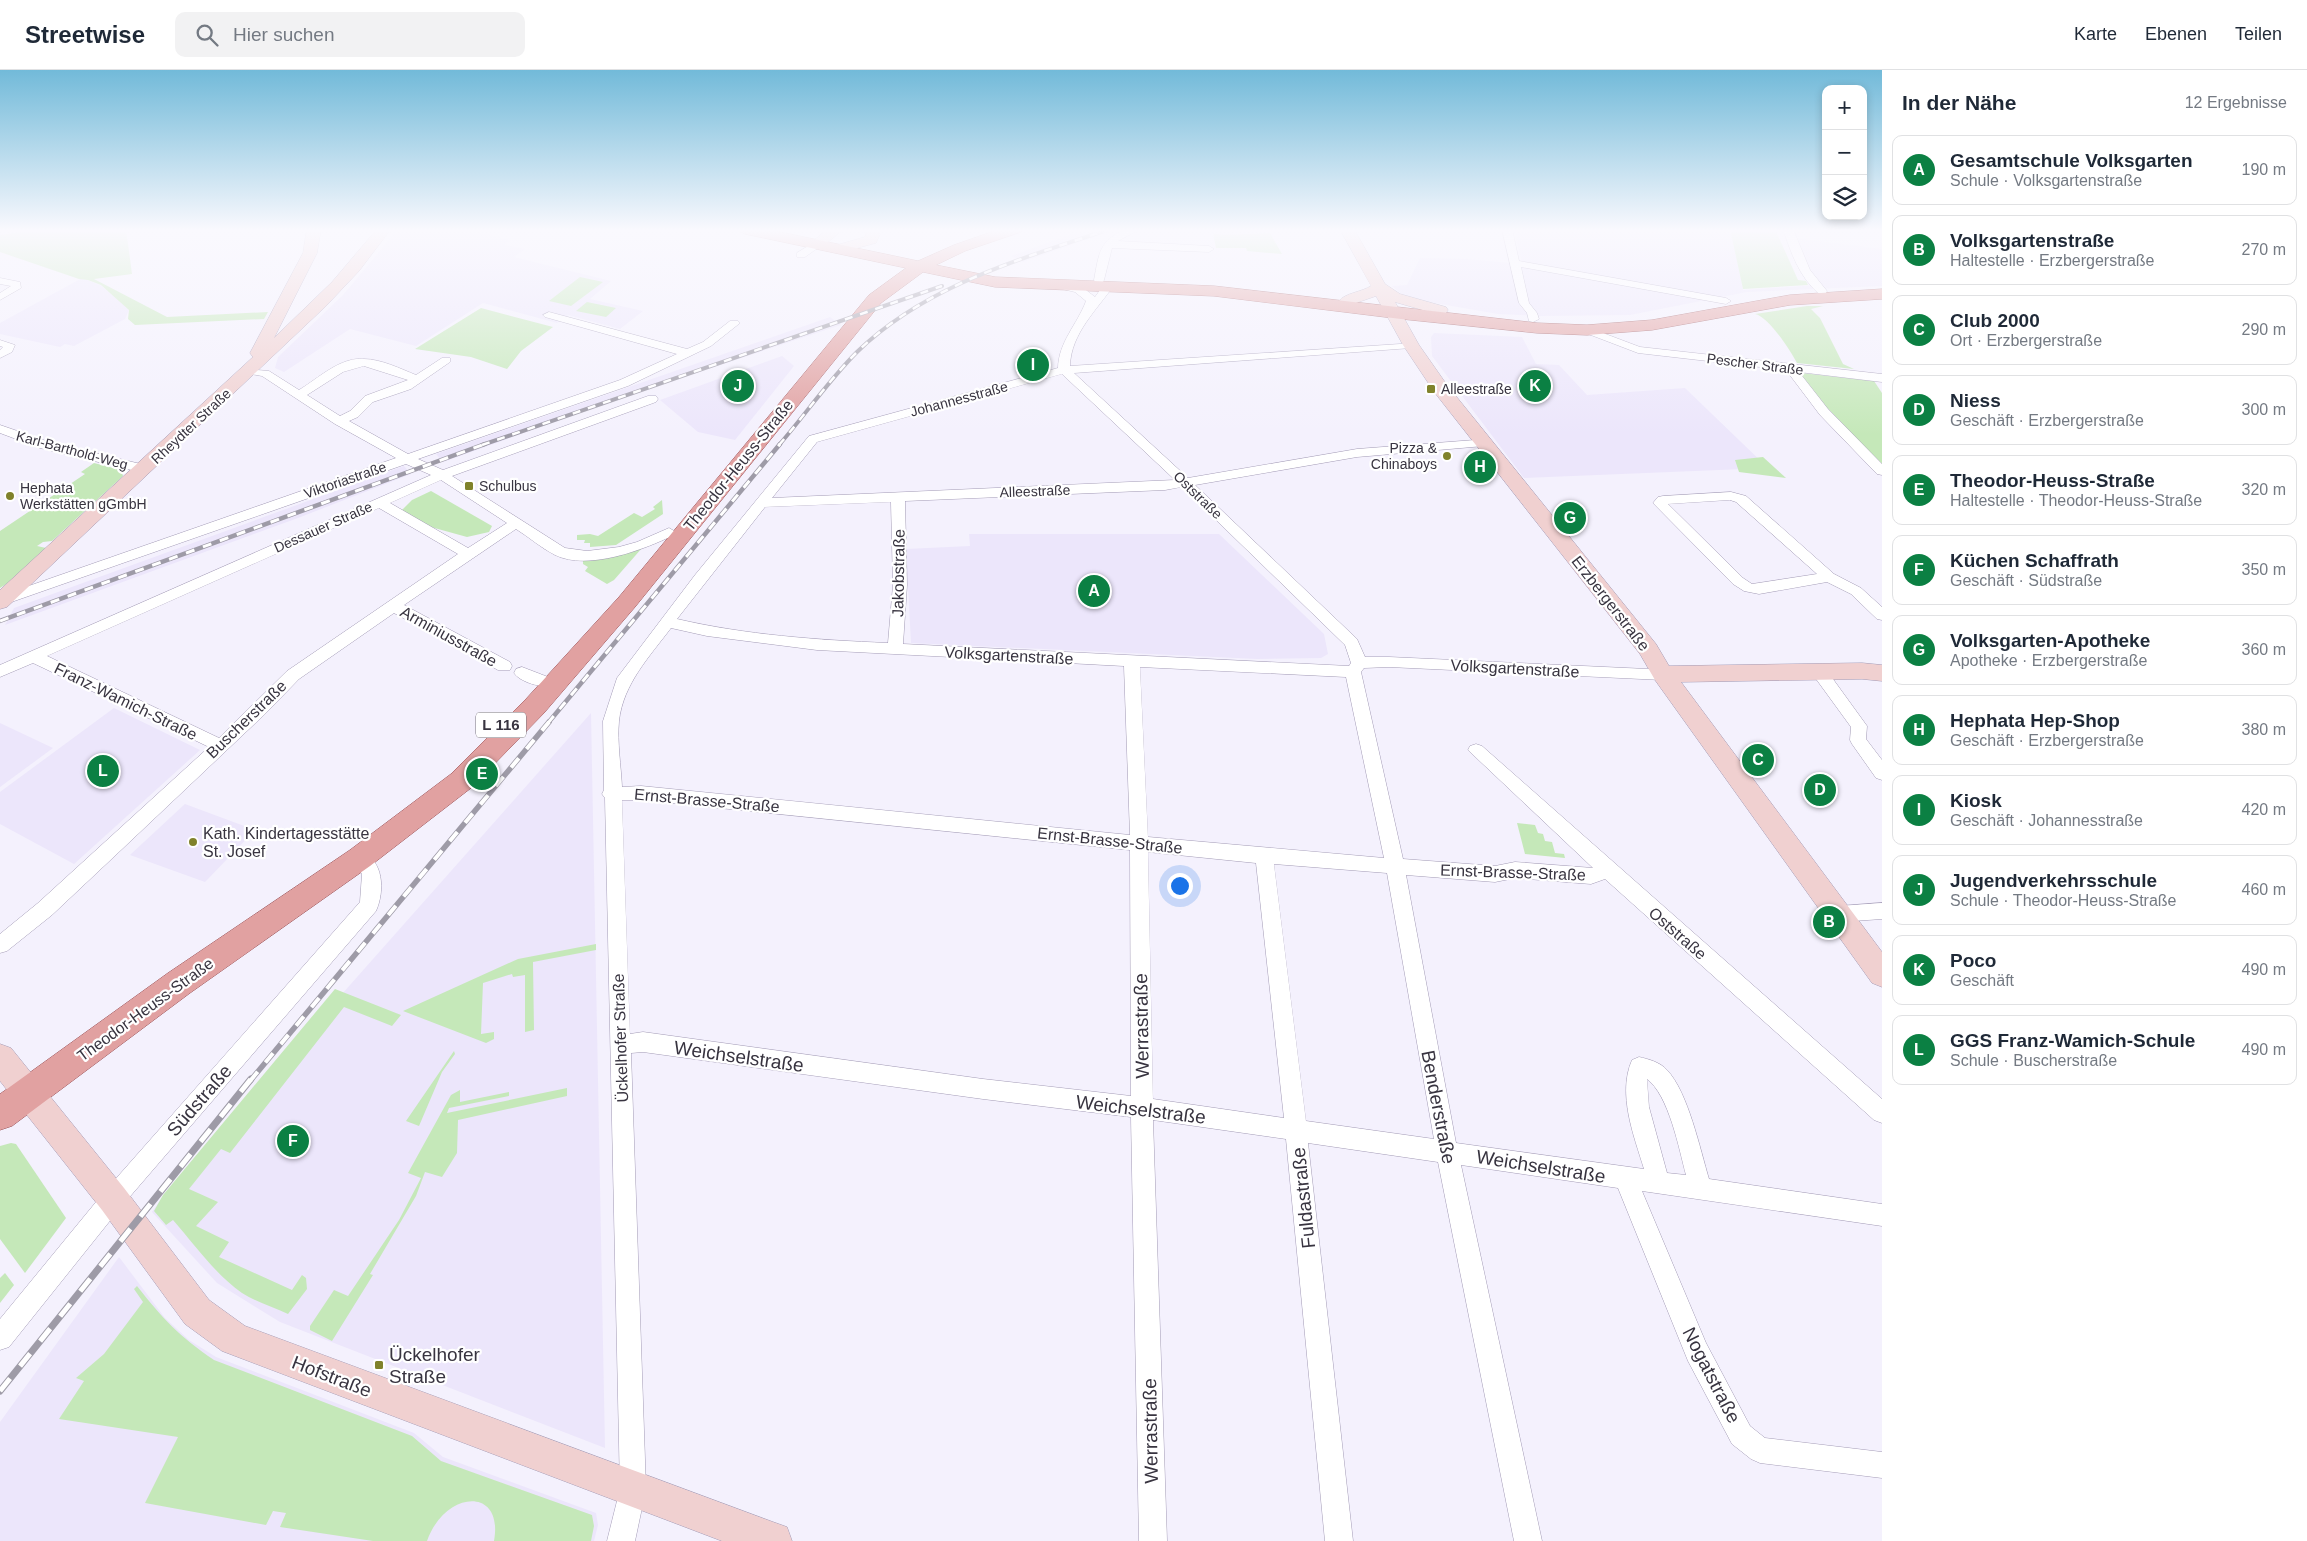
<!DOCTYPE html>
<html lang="de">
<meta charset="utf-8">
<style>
:root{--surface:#fff;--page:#f2f2f3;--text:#1f2937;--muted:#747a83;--line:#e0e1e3;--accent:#0b8043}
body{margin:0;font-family:Helvetica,sans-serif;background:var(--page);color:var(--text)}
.controls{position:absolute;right:15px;top:15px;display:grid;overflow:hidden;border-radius:10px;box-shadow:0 2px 8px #0003}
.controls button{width:45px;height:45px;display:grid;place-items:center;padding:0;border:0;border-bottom:1px solid var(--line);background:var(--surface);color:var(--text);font:25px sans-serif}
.you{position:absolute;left:1179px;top:815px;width:18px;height:18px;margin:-12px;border:4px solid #fff;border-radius:50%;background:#1a73e8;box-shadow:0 0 0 8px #1a73e833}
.badge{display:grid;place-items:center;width:32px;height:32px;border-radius:50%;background:var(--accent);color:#fff;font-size:16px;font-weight:700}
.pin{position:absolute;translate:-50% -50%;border:2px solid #fff;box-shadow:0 1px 5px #0006}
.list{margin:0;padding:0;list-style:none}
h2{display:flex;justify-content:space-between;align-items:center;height:65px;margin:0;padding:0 20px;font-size:21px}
h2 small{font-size:16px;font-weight:400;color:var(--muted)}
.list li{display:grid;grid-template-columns:32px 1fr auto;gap:15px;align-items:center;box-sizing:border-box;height:70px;margin:0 10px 10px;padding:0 10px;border:1px solid var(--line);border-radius:10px}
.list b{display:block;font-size:19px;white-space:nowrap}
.list p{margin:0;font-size:16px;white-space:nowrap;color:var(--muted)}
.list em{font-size:16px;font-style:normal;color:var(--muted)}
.icon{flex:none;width:28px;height:28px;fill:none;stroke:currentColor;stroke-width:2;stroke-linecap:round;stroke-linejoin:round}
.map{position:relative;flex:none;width:1882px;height:1471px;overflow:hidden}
header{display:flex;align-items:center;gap:30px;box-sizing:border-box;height:70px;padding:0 25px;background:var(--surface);border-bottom:1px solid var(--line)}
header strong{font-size:24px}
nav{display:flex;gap:28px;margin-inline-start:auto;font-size:18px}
.search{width:350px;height:45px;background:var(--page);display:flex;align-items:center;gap:12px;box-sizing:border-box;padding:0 18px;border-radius:10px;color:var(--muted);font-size:19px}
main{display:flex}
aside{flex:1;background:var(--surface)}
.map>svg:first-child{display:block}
.built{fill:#ece6fb}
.green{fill:#c5e8b9}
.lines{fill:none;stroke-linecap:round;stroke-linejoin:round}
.street-casing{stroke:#a39bb6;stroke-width:1}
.secondary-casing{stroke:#a39bb6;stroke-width:1}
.primary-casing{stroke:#995257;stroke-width:1}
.street{fill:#fff;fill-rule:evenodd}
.secondary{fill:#f0d0d0;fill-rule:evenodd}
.primary{fill:#e1a1a1;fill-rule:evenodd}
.rail-far3-casing{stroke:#9e9ba7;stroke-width:4}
.rail-far2-casing{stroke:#9e9ba7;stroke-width:4.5}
.rail-far1-casing{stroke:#9e9ba7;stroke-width:5.5}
.rail-casing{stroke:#9e9ba7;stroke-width:7}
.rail-far3{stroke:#fff;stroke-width:2.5;stroke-dasharray:8;stroke-linecap:butt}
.rail-far2{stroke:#fff;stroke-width:3;stroke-dasharray:9;stroke-linecap:butt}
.rail-far1{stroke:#fff;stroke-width:4;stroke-dasharray:12;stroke-linecap:butt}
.rail{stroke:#fff;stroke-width:5;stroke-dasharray:16;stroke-linecap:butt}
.poi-dot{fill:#80822b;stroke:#fff;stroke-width:2}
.labels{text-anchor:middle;stroke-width:4.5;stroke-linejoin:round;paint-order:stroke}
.far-street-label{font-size:14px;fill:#383440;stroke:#fff}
.far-poi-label{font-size:14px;fill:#383440;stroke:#fff;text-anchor:start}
.shield{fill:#fff;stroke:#747179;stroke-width:1}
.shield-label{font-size:15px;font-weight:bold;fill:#383440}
.street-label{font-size:16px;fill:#383440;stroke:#fff}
.poi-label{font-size:16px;fill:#383440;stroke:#fff;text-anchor:start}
.near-street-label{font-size:19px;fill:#383440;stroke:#fff}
.near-poi-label{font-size:19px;fill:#383440;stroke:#fff;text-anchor:start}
</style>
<header>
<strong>Streetwise</strong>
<div class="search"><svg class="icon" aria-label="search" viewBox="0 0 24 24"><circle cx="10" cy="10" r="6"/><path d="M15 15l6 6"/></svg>Hier suchen</div>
<nav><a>Karte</a><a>Ebenen</a><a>Teilen</a></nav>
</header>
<main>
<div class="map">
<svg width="1882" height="1471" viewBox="0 0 1882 1471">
<rect width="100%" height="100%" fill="#f4f1fd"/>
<g class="built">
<path d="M398 159H470L510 170 505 175 525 179 514 187 611 211 590 229 643 241 620 259 568 245 557 253 483 233 416 276 350 259 284 302 275 298 278 287 343 225Z"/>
<path d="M1086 159H1117L1023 192 1011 186Z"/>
<path d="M1514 159H1730L1743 220 1817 215 1794 168 1882 179V216L1747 222 1630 245 1541 246 1498 244 1406 228 1392 216 1407 215 1420 188 1466 189 1522 194Z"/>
<path d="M82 208 100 215 115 227 129 240 125 249 74 276 65 274 60 277 0 264V253Z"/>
<path d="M830 247 841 255 632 324 443 392 436 384Z"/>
<path d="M1434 263 1522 267 1536 294 1559 295 1587 325 1685 318 1768 398 1524 408 1432 286 1431 267Z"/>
<path d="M782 286 794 296 735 370 698 362 660 330Z"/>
<path d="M404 396 411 404 298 448 5 555 14 538Z"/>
<path d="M969 464H1219L1324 564 1328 584 1321 588 1257 589 911 573 906 479 970 476Z"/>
<path d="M114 638 200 680 74 794 0 754V722Z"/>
<path d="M591 643 605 1378 280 1252 217 1213 152 1142 163 1126Z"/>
<path d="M0 653 53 678 0 717Z"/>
<path d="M185 734 255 760 205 812 130 785Z"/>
<path d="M119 1187 165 1248 189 1270 216 1287 414 1363 443 1387 596 1443 598 1455 594 1471H0V1352Z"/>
</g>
<g class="green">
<path d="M40 159H126L132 204 94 209 167 247 268 242 264 249 135 255 128 249 129 240 101 215 88 210 79 209 0 182V165Z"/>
<path d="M1730 159H1775L1798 210 1806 211 1808 215 1743 219Z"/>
<path d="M1213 163 1223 165 1270 163 1282 184 1247 181 1246 178H1216Z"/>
<path d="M580 207 603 212 571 236 549 231Z"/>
<path d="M587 232 616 238 606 247 576 241Z"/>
<path d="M1807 236H1823L1811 239 1820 248 1843 294 1854 299 1797 293C1791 281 1768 246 1755 244Z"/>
<path d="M481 238 553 257 521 281 507 299 471 287 415 279Z"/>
<path d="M1802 303 1874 311 1882 323V395L1829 344 1800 304Z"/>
<path d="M1763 387 1786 408 1739 402 1735 390Z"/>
<path d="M94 393 121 400 123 406 52 471 43 472 37 476 46 478 11 511 0 518V461L85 404 81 402Z"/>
<path d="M431 421 492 456 489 462 467 467 420 454 400 442 412 430Z"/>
<path d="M662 430 663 444 616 475 590 477V473H584L585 470H577V465L590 464 598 466 634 443 642 447 655 439 653 437Z"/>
<path d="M642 478 614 510 607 514 585 501 588 497 583 494V489Z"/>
<path d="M1517 753 1535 755 1538 763 1543 764 1545 771 1552 772 1555 783 1564 784 1565 788 1525 784Z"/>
<path d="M596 874V880L533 892 534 960 525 962V905L513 907 512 904 483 913 481 964 494 962V969L486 973 403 941 518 889Z"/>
<path d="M335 919 401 945 392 956 344 937 230 1083 221 1079 189 1119 218 1132 196 1156 229 1172 219 1187 292 1220 302 1205 306 1208 307 1219 288 1244C273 1237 256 1232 242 1223 214 1203 195 1175 173 1150L166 1155 154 1141 163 1125Z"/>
<path d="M454 981 455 984 442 1002 419 1056 406 1051Z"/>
<path d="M567 1018V1026L458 1050 457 1083 442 1107 425 1102 416 1126 370 1204 373 1205 332 1271 310 1260V1256L334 1220 348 1226 399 1150 421 1108 408 1103 451 1025 460 1020V1032L509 1022V1026L449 1038 447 1043Z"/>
<path d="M11 1073 16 1074 66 1148 25 1203 0 1169V1076Z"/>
<path d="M5 1203 14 1215 0 1233V1208Z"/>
<path d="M137 1216C162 1248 180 1267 214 1290L412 1366 441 1391 592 1445 594 1456 591 1471H494C504 1416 445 1420 427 1471H373L280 1457 286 1443 273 1441 266 1455 145 1433 178 1367 59 1349 84 1311 76 1308 104 1284 143 1232 134 1219Z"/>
</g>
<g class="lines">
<g class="street-casing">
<g id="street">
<path d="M1127 159H1140L1118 171 1209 176 1214 179 1209 182 1112 178 1104 210 1103 212H1095L1094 210C1099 183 1099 170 1127 159Z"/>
<path d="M1502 159H1512L1519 191 1726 228 1731 231 1726 234 1521 197 1529 233 1537 243 1539 249 1533 252 1529 251 1527 243 1519 233Z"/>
<path d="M1783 159H1793L1810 200 1827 221 1826 223H1818C1799 206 1791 183 1783 159Z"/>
<path d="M818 170 822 171V175L805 187H797V183Z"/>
<path d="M0 208 20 212 21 218 0 230V223L11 216 0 214Z"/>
<path d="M1058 212 1082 217 1095 227 1105 213 1109 212 1114 215C1097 240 1071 263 1070 296L1415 273 1417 275 1411 278 1074 303 1188 408 1357 379 1488 369 1490 372 1488 375 1484 376 1357 387 1195 415 1357 569 1365 587H1389L1669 600 1671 604 1669 608 1663 610 1389 597 1364 598 1361 602 1403 789 1495 796 1515 792 1593 798 1468 680 1470 676 1476 674 1482 676 1882 1029V1053L1874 1050 1605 809 1591 814 1515 808 1495 812 1406 805 1456 1073 1644 1099C1634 1066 1617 1024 1632 990L1639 987C1648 989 1660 992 1667 1000 1688 1022 1700 1079 1709 1109L1882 1134V1156L1642 1121 1706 1273 1750 1356 1765 1368 1882 1382V1408L1760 1393 1751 1389 1732 1374 1688 1291 1618 1118 1461 1095 1542 1471H1514L1438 1092 1308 1073 1353 1471H1325L1286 1069 1153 1050 1167 1471H1139L1131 1047 983 1029 643 982 631 983 646 1419 635 1471H607L620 1419 605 728 602 724 604 720 603 651 617 608 695 505 809 366 1058 298C1059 271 1077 255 1086 231L1075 222 1054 217 1053 215ZM1062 304 1175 410 772 428 817 372ZM1182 417 1345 575 1351 593 1349 596 903 574 907 515 905 431 1165 420ZM891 432 893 515 888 573C817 570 746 565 677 549L765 437ZM671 558 707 566 817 580 1124 596 1130 765 641 716 622 717C621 696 617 672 619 651 623 614 650 586 671 558ZM1140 597 1346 607 1384 788 1148 767ZM622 730H641L1130 780 1131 1026 983 1009 643 962 630 964ZM1148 782 1256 793 1284 1048 1153 1029ZM1274 794 1387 803 1434 1069 1306 1051ZM1647 1009C1669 1025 1679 1079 1686 1105L1667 1103 1649 1037Z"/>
<path d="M549 242 687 279 703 272 730 251H738L740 253 711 276 628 316 418 389 443 400 648 326H656L658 329 656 332 452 406 565 478 587 481 619 477 637 472 669 458 676 462 674 465C643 480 588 501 555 485 541 478 529 467 516 459L404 535 510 592 512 596 510 600H498L394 543 299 609 264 645 119 782 52 845 7 881 0 883V864L38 833 209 677 33 593 0 607V595L431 405 406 394 0 536V526L396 388 335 354 262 306 245 303V299L269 301 299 320C319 308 340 287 364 289 381 289 401 299 416 305L442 288H450V292L411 319 373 332 358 347 349 351 408 384 620 310 677 284 545 247 543 245ZM364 296 408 310 365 326 350 341 340 346 307 325 343 302ZM441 410 507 453 468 478 390 433ZM379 438 458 484 287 601 219 668 47 586Z"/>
<path d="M1587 257 1640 277 1882 304V312L1799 302 1828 339 1882 394V405L1877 404 1820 345 1786 300 1638 283 1583 262 1581 260Z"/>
<path d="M0 270 15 275 12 282 0 288V280L3 277 0 276Z"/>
<path d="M0 355 49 372 149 396 151 399 144 403 40 378 0 363Z"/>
<path d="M1731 422 1746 426 1834 504 1861 518 1882 537V550L1877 549 1851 524 1827 512 1759 524 1744 521 1733 514 1653 433 1658 427 1663 426ZM1730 430 1736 432 1817 504 1752 514 1743 508 1668 434Z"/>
<path d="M1819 596 1825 598 1867 656 1866 669 1882 690V710L1876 708 1852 674 1850 670 1851 657 1811 602 1813 598Z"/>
<path d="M522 597 548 607 550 611 548 615C539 618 519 611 514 603L516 599Z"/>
<path d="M360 781C384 789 385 821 376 841L121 1137 9 1277 0 1280V1249L105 1121 360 832 362 804 351 788 354 783Z"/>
<path d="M1882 833V849L1839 852 1832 850 1830 844 1832 838 1839 836Z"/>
</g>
</g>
<g class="secondary-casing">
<g id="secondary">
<path d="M307 159H321L317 183 274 268 332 212 377 159H391L359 201 326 236 7 537 0 539V520L253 287 250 283 303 183Z"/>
<path d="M828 159H844L823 176H813L811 173Z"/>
<path d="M862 159H876L880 164 876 173 842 182 837 181 835 178 837 175 865 167 866 164Z"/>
<path d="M1340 159H1354L1385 214 1400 224 1446 237 1448 240 1446 243 1440 245 1395 232 1419 275 1447 315 1656 574 1669 596 1862 593 1882 595V611L1862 609 1681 612 1882 882V917L1872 913 1655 610 1640 584 1435 323 1403 275 1376 226 1347 236 1342 234 1339 231C1345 223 1362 222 1371 216Z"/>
<path d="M0 974 11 978 124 1118 209 1230 245 1256 773 1452 787 1457 792 1471H722L222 1281 185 1254 102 1140 0 1011Z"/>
</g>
</g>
<g class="primary-casing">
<path id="primary" d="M737 159H766L918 191 954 175 1000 159H1024L1021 162 965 181 936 195 995 207 1214 216 1537 253 1587 255 1652 250 1790 225 1882 219V229L1790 235 1652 260 1587 265 1537 263 1401 249 1214 226 995 217 923 202 881 233 635 537 544 643 471 718 370 796 190 923 12 1056 0 1060V1024L168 903 350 780 451 704 526 629 619 527 869 225 906 198 745 164Z"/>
</g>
<use href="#street" class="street"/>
<use href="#secondary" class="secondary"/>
<use href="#primary" class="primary"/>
<g class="rail-far3-casing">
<g id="rail-far3">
<path d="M482 375 942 216"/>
<path d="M779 375C805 345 829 310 857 282 926 215 1021 189 1110 159"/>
</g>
</g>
<g class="rail-far2-casing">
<g id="rail-far2">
<path d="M0 551 485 374"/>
<path d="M548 653 780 374"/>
</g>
</g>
<g class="rail-far1-casing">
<path id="rail-far1" d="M250 1011 549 652"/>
</g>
<g class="rail-casing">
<path id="rail" d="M0 1321 251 1009"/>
</g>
<use href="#rail-far3" class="rail-far3"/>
<use href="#rail-far2" class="rail-far2"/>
<use href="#rail-far1" class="rail-far1"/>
<use href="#rail" class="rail"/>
</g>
<linearGradient id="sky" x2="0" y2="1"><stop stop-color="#72bad9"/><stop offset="0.44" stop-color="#faf9fe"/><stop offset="1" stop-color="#faf9fe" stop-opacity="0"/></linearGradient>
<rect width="1882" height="365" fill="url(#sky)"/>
<g class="poi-dot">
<rect x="1426" y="314" width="10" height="10" rx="2.5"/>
<circle cx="1447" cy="386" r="5"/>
<rect x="464" y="411" width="10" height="10" rx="2.5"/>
<circle cx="10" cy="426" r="5"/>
<circle cx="193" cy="772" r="5"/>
<rect x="374" y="1290" width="10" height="10" rx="2.5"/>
</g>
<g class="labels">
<g class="far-street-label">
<text transform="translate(1755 294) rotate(7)" y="5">Pescher Straße</text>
<text transform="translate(959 329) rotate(-15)" y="5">Johannesstraße</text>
<text transform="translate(191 356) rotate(-43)" y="5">Rheydter Straße</text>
<text transform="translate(72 380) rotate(15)" y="5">Karl-Barthold-Weg</text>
<text transform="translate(345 410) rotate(-19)" y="5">Viktoriastraße</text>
<text transform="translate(1035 421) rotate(-2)" y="5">Alleestraße</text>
<text transform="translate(1198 425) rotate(44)" y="5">Oststraße</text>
<text transform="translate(323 457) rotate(-24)" y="5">Dessauer Straße</text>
</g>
<g class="far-poi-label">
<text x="1441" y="324">Alleestraße</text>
<text x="1437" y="383" text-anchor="end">Pizza &amp;<tspan x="1437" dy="16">Chinaboys</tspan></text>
<text x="479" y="421">Schulbus</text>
<text x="20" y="423">Hephata<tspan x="20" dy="16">Werkstätten gGmbH</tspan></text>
</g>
<rect class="shield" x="476" y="642.5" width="50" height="25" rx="4"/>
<g class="shield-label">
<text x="501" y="660">L 116</text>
</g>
<g class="street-label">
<text transform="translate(738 395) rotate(-51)" y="6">Theodor-Heuss-Straße</text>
<text transform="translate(898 503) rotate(-89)" y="6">Jakobstraße</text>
<text transform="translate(1611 533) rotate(52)" y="6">Erzbergerstraße</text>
<text transform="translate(449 566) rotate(29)" y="6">Arminiusstraße</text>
<text transform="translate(1009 585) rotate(3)" y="6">Volksgartenstraße</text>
<text transform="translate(1515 598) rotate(3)" y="6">Volksgartenstraße</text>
<text transform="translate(126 631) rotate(26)" y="6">Franz-Wamich-Straße</text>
<text transform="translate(246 649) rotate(-44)" y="6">Buscherstraße</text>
<text transform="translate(707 730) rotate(5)" y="6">Ernst-Brasse-Straße</text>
<text transform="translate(1110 770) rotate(6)" y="6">Ernst-Brasse-Straße</text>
<text transform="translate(1513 802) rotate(2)" y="6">Ernst-Brasse-Straße</text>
<text transform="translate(1678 863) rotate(41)" y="6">Oststraße</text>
<text transform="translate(145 939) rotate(-36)" y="6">Theodor-Heuss-Straße</text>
<text transform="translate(620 968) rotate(-92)" y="6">Ückelhofer Straße</text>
</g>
<g class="poi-label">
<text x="203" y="769">Kath. Kindertagesstätte<tspan x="203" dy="18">St. Josef</tspan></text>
</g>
<g class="near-street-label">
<text transform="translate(1141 956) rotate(-91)" y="7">Werrastraße</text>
<text transform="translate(739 986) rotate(8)" y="7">Weichselstraße</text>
<text transform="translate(199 1030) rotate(-49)" y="7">Südstraße</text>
<text transform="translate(1439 1037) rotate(79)" y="7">Benderstraße</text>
<text transform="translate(1141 1039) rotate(7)" y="7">Weichselstraße</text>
<text transform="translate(1541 1096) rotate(9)" y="7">Weichselstraße</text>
<text transform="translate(1303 1128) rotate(-96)" y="7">Fuldastraße</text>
<text transform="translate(1712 1305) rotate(63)" y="7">Nogatstraße</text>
<text transform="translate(332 1306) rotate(21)" y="7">Hofstraße</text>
<text transform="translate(1150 1361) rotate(-91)" y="7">Werrastraße</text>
</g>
<g class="near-poi-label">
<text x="389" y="1291">Ückelhofer<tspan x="389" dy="22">Straße</tspan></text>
</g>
</g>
</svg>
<div class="controls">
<button>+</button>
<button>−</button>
<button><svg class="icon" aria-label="layers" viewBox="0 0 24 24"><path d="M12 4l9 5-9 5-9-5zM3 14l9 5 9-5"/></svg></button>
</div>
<div class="you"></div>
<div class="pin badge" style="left:1094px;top:521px">A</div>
<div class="pin badge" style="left:1829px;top:852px">B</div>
<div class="pin badge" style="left:1758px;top:690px">C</div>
<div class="pin badge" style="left:1820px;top:720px">D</div>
<div class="pin badge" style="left:482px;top:704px">E</div>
<div class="pin badge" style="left:293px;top:1071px">F</div>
<div class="pin badge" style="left:1570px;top:448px">G</div>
<div class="pin badge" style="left:1480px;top:397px">H</div>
<div class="pin badge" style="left:1033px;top:295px">I</div>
<div class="pin badge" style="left:738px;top:316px">J</div>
<div class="pin badge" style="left:1535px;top:316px">K</div>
<div class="pin badge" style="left:103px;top:701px">L</div>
</div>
<aside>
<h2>In der Nähe<small>12 Ergebnisse</small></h2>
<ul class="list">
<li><span class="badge">A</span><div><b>Gesamtschule Volksgarten</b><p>Schule · Volksgartenstraße</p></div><em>190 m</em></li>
<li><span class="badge">B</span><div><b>Volksgartenstraße</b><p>Haltestelle · Erzbergerstraße</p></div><em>270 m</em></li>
<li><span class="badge">C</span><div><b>Club 2000</b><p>Ort · Erzbergerstraße</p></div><em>290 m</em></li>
<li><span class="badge">D</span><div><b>Niess</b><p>Geschäft · Erzbergerstraße</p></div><em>300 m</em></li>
<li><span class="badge">E</span><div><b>Theodor-Heuss-Straße</b><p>Haltestelle · Theodor-Heuss-Straße</p></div><em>320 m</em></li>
<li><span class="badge">F</span><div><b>Küchen Schaffrath</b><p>Geschäft · Südstraße</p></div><em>350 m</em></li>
<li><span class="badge">G</span><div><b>Volksgarten-Apotheke</b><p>Apotheke · Erzbergerstraße</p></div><em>360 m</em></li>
<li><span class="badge">H</span><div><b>Hephata Hep-Shop</b><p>Geschäft · Erzbergerstraße</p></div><em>380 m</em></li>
<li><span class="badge">I</span><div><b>Kiosk</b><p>Geschäft · Johannesstraße</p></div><em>420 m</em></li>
<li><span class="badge">J</span><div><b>Jugendverkehrsschule</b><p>Schule · Theodor-Heuss-Straße</p></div><em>460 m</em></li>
<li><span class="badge">K</span><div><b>Poco</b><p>Geschäft</p></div><em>490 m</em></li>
<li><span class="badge">L</span><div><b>GGS Franz-Wamich-Schule</b><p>Schule · Buscherstraße</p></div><em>490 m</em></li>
</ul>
</aside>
</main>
